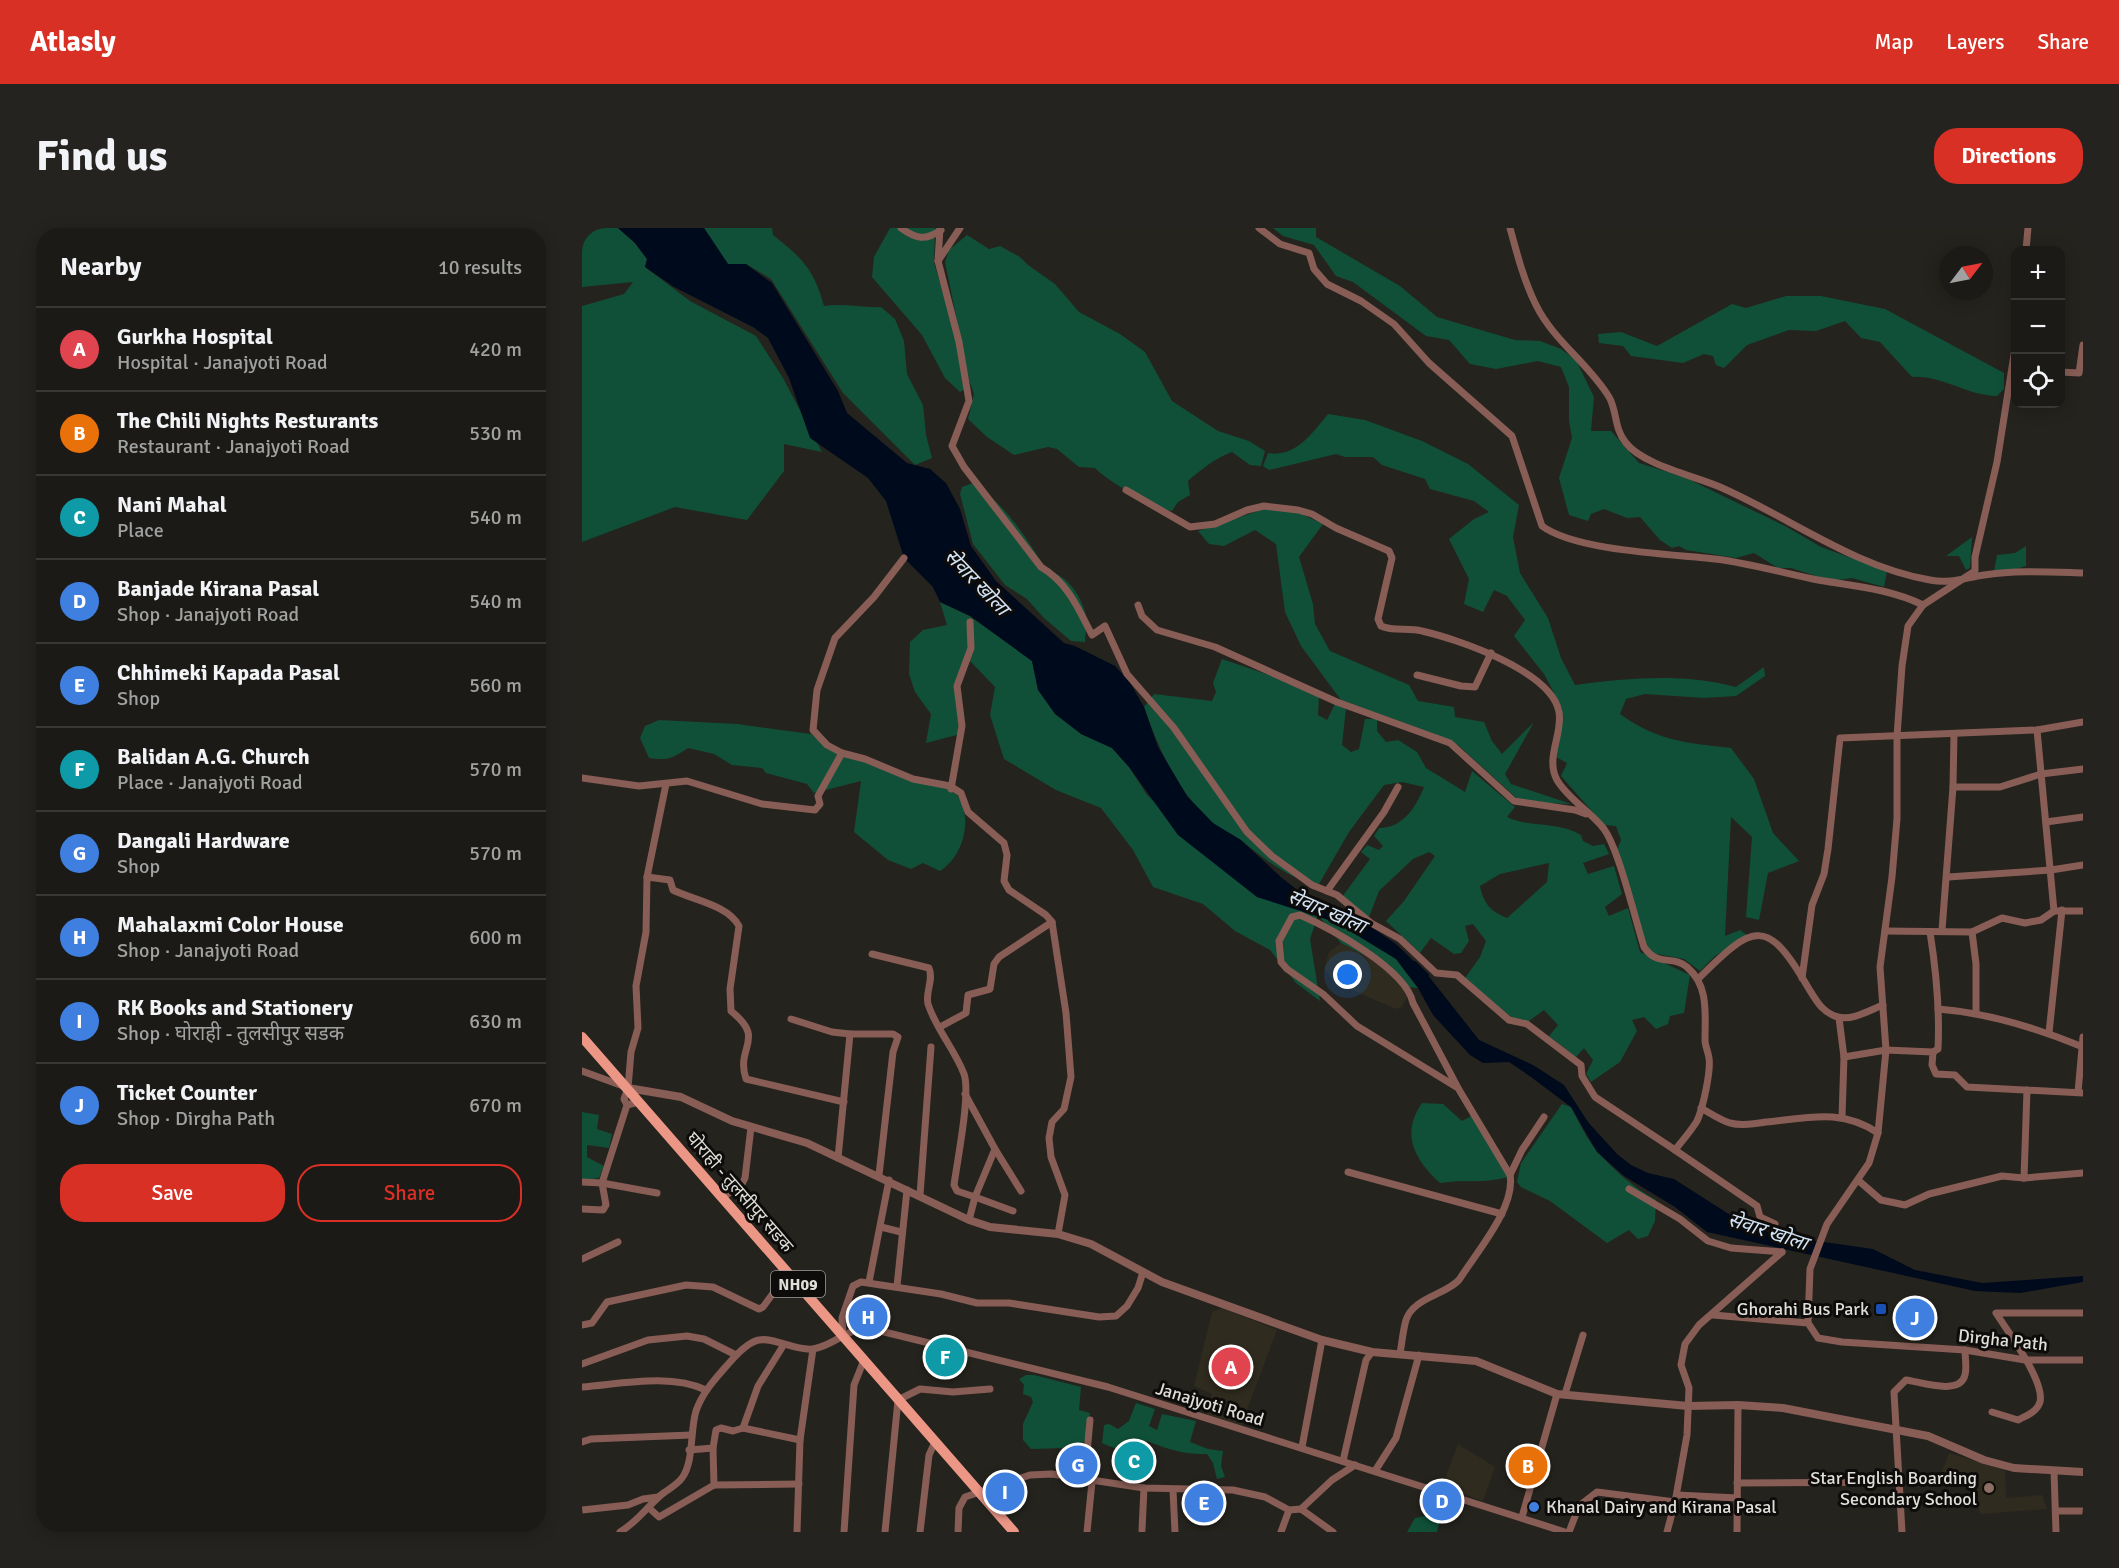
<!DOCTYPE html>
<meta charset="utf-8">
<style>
:root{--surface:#1c1a16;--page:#25231f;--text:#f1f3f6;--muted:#a0a1a1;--line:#3a3835;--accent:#d93025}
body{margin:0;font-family:Signika,"Noto Sans Devanagari",sans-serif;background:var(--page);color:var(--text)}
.controls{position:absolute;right:18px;top:18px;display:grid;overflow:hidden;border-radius:12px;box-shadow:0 3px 15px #0003}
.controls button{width:54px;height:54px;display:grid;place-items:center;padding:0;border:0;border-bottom:2px solid var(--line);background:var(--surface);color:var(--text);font:30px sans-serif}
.compass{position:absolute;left:1357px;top:18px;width:54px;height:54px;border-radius:50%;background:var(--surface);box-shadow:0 3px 15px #0003;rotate:58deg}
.you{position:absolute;left:766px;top:747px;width:21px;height:21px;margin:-15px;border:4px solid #fff;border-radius:50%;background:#1a73e8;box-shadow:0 0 0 9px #1a73e833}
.badge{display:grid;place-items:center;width:39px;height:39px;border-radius:50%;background:var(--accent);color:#fff;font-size:20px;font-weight:700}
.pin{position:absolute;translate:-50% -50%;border:3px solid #fff;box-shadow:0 2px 6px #0006}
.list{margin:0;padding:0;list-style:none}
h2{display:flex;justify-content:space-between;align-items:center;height:78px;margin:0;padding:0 24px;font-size:26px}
h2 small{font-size:20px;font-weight:400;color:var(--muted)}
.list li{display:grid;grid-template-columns:39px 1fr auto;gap:18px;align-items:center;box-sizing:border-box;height:84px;padding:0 24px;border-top:2px solid var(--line)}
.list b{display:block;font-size:22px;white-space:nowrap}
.list p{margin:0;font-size:20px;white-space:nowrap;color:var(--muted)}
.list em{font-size:20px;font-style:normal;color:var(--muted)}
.actions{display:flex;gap:12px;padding:18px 24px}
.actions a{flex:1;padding:14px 0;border:2px solid var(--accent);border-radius:24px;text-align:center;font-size:21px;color:var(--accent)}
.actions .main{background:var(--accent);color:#fff}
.icon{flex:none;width:33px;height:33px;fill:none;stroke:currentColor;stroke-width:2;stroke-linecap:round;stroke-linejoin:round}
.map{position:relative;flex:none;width:1501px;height:1304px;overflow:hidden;border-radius:24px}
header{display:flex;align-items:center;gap:36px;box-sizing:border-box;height:84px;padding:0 30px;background:var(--accent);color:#fff}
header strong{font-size:28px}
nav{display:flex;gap:33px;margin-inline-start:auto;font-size:21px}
.intro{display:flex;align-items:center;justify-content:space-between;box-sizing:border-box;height:144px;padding:0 36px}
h1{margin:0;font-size:42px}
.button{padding:15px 27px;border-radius:24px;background:var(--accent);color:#fff;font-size:21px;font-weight:700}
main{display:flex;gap:36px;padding:0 36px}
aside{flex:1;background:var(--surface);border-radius:24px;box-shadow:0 3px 15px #0003}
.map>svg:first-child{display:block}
.built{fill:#2f2b1f}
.green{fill:#105038;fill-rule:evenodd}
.water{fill:#000a1d}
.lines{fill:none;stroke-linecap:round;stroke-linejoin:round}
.stream{stroke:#000a1d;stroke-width:2}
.minor{stroke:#875d55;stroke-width:7}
.tertiary{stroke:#875d55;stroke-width:8}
.primary{stroke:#ec9686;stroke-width:10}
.transit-dot{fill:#1a4fb4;stroke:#0d0c0a;stroke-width:2}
.education-dot{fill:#8d6e63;stroke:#0d0c0a;stroke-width:2}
.shop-dot{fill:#3f7fe0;stroke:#0d0c0a;stroke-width:2}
.labels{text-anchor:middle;stroke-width:6;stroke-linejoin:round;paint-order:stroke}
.shield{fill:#0d0c0a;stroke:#a09f9b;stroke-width:1.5}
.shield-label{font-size:16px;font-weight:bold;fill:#dfded9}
.street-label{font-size:18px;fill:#dfded9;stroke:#0d0c0a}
.poi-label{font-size:18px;fill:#dfded9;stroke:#0d0c0a;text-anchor:end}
.water-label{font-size:20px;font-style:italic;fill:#d2e4f6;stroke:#0d0c0a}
</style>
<header>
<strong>Atlasly</strong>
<nav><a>Map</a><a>Layers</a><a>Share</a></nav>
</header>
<div class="intro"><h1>Find us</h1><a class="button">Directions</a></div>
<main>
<aside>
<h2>Nearby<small>10 results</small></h2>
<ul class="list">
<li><span class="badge" style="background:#e0444e">A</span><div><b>Gurkha Hospital</b><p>Hospital · Janajyoti Road</p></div><em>420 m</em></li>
<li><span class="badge" style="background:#e8710a">B</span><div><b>The Chili Nights Resturants</b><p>Restaurant · Janajyoti Road</p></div><em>530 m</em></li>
<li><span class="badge" style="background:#0f9aa8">C</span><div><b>Nani Mahal</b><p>Place</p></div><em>540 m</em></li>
<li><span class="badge" style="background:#3f7fe0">D</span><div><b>Banjade Kirana Pasal</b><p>Shop · Janajyoti Road</p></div><em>540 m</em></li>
<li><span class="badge" style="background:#3f7fe0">E</span><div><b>Chhimeki Kapada Pasal</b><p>Shop</p></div><em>560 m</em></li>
<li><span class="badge" style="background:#0f9aa8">F</span><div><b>Balidan A.G. Church</b><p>Place · Janajyoti Road</p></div><em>570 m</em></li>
<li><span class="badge" style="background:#3f7fe0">G</span><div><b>Dangali Hardware</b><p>Shop</p></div><em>570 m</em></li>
<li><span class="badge" style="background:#3f7fe0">H</span><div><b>Mahalaxmi Color House</b><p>Shop · Janajyoti Road</p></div><em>600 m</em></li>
<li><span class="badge" style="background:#3f7fe0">I</span><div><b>RK Books and Stationery</b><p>Shop · घोराही - तुलसीपुर सडक</p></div><em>630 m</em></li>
<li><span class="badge" style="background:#3f7fe0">J</span><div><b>Ticket Counter</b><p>Shop · Dirgha Path</p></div><em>670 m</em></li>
</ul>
<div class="actions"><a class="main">Save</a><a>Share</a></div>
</aside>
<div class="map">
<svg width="1501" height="1304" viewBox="0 0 1501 1304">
<rect width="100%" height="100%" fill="#25231d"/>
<g class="built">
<path d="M759 715 790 731 823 759 827 766 820 779 814 781 754 755 742 741 747 724Z"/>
<path d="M640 1080 695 1102 659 1198 625 1187 630 1166 612 1158 630 1084Z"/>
<path d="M876 1216 913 1239 901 1273 860 1259Z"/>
<path d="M1367 1225 1423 1242 1424 1270 1460 1267 1465 1281 1398 1286 1389 1254 1359 1246Z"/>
</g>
<g class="green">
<path d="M0 0H36L53 15 65 31 63 39 108 73 174 108 201 150 240 224 202 216V243L165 292 93 279 0 314V78L42 66 51 54 0 59Z"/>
<path d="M122 0H190L191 7C220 30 232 41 242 78 261 75 279 80 299 79L313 91 322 113 325 146 341 177 344 207 350 230 333 237 261 165 189 51 164 36H146Z"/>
<path d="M308 0H353L352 35 376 115 383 161 378 164 363 150 340 107 290 49 292 29Z"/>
<path d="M691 0H734V9L818 58 855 89 933 112 958 113 979 121 994 132 1012 169 1009 203H1029L1057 235 1104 250 1205 299 1239 319 1305 343 1302 359 1270 350 1250 353 1209 340H1196L1172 325 1154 330 1104 322 1097 318 1090 320 1078 312 1058 289 1045 290 1022 281 1009 286 1006 293 987 287 977 250 990 210 987 193V159L979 139 956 133 914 141 888 136 867 112 844 108 771 54 754 48 732 17 701 8Z"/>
<path d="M385 7 407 21 418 18 438 29 446 37 473 56 497 84 538 106 563 124 590 173 636 203 667 213 683 223 679 238 668 237 650 224C633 230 620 241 606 253L608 267 596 274 590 283C573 281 524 252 513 240L497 239 475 221 466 219 432 227 405 209 386 191 392 166 387 152 363 34 367 22Z"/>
<path d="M1204 68H1239L1303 81 1422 145V161L1415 168C1385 168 1360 147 1330 149L1298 114 1279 110 1263 93 1234 103 1207 102 1165 117 1142 140 1134 137 1131 128 1122 126 1101 135 1049 128 1041 118 1017 115 1016 106 1039 104 1075 118 1150 76 1164 80Z"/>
<path d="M746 186 783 192 840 213 886 236 937 277 931 309 938 345 966 390 979 430 993 457C1047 450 1101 445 1154 459L1182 439 1183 448 1154 468 1122 470 1063 466 1044 471 1038 486C1075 513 1105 515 1149 520L1172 551 1191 605 1217 633 1186 645 1177 692 1164 689 1170 609 1149 589 1143 708 1158 702 1166 708 1133 728 1118 743 1102 731 1069 725 1062 711 1035 622 1039 612 1034 598 1022 597 979 548 985 535 974 529 980 480 962 446 932 408 943 392 925 368 912 362 901 384 882 376 887 351 867 311 892 291 907 284 892 273 848 261 843 251 800 237 791 229H763L754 226 696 240 687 242 681 238 686 225C714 230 731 204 746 186Z"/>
<path d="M391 255C423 276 445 310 465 343 484 346 498 366 503 384 506 393 503 405 503 414L489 413 462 390 445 371 423 357 391 316 378 266 380 259Z"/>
<path d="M682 281 715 284 741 296 717 329 731 376 733 396 748 423 827 457 836 473 872 479 873 489 902 494 910 513 920 526 952 494 923 546 929 556 989 576 939 574 877 518 853 506 759 472 719 418 703 384 694 316 673 302 642 318 627 316 616 303Z"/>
<path d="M1390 309 1388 340 1384 342 1377 328H1364Z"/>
<path d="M1444 318V338L1428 343H1412L1415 327 1433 325Z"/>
<path d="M358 374 388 388 450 433 456 462 499 506 530 520 547 539 565 567 648 647 675 669 735 686 781 710 814 731 836 760 823 759 790 731 759 715 736 687 728 711 738 773 714 755 688 722 653 703 621 676 571 659 551 622 519 580 474 562 422 531 408 487 413 459 388 433 377 457 382 505 344 515 349 486 333 464 327 446 328 414 341 402 365 397Z"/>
<path d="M640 431 687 447 737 469 736 487 745 492 753 476 764 481 760 517 769 524 777 521 783 491H795V503L804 514 816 512 835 524 844 540 883 564 890 543 933 579 925 589C948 600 976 593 999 607L1001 613 1011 618 1022 616 1027 626 1001 635 1006 646 1032 638 1040 666 1023 679 1027 688 1046 680 1058 724 1108 747 1102 785 1088 788 1086 796 1074 801 1062 789 1050 792 1055 803 1038 834 1009 854 1004 846 1011 832 1002 820 994 829 967 808 976 797 962 782 947 793 929 789 883 750 898 729 904 713 891 696 883 698 887 713 879 725 872 726 849 710 838 725 804 693 822 673 853 628 847 624 831 631 797 663 787 689 760 669 788 631 779 624 785 617 797 622 801 618 792 608 797 600C821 600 834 579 842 559L820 554 802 557 767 604 737 656C707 652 683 631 661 614 651 606 638 602 629 594 595 562 577 522 562 479L572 466 630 473 634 464 631 455ZM967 635 965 654 925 690C909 684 901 675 898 658L918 646Z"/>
<path d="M77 492 155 496 229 506 258 526 367 559C393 577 386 626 358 643L341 635 329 641 306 632 272 604 279 553 232 565 225 556 184 545 180 540 150 537 132 526 106 520C90 530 87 533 67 530L58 510 63 498Z"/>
<path d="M840 875 861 876 880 893 891 887 926 949C904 956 881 951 858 955 833 932 818 906 840 875Z"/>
<path d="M980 876 989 879C997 894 1005 912 1016 924 1031 942 1054 961 1074 972L1073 993 1066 1008 1056 1011 1047 1002 1025 1015 968 973 939 959 935 954 939 935Z"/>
<path d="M0 884 17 887 15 901 30 906 27 920 5 917V929L22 938 17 950 0 953Z"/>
<path d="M444 1147H452L499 1159 497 1182 508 1185 503 1213 493 1219 488 1216 485 1220 449 1221 441 1212V1196L451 1174 449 1169 441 1166 442 1157 437 1151Z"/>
<path d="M554 1175 573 1181 567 1198 575 1202 580 1186 614 1193 608 1214 626 1221 641 1223 639 1238 643 1249 635 1251 631 1235 625 1226C602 1227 586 1221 565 1213L560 1215 558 1220C544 1224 532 1221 520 1215L522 1197 527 1196 536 1201 547 1193Z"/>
<path d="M846 1280 852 1282 858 1291 855 1304H825L833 1290 843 1288Z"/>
</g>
<path class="water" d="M36 0H122L146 36H164L190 55 256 163 265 185 325 235 348 241 364 255 378 281 389 318 414 353 482 415 493 418 533 438 547 453 562 479 576 519 605 568 631 595 659 612 700 650 732 675 773 688 814 716 845 746 897 812 951 837 982 857 1006 894 1035 926 1049 937 1066 945 1092 951 1167 999 1207 1009 1291 1021 1333 1042 1400 1055 1501 1048V1054L1438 1065 1393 1063 1125 1004 1093 979 1042 948 1015 924 989 879 949 849 927 834 901 835 888 827 851 787 836 760 814 731 753 694 675 669 596 607 547 539 530 520 499 506 473 486 456 462 450 433 388 388 358 374 351 359 322 330 304 273 286 250 228 210 207 150 186 110 171 99 92 59 63 39 65 31 53 15Z"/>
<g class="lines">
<path class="stream" d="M833 734 846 747"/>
<g class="minor">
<path d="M319 0C334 11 343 13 359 2"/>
<path d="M358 0 356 33 377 114 387 173 370 218 382 239 459 339C486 355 496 380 510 407L523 398 545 446 592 500 665 604 690 628 730 657 755 667 789 695 818 711 854 745 875 747 927 792 945 796 999 837 1000 848 1013 869 1093 922"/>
<path d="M677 0 698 16 727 25 732 41 745 56 779 73 812 96 847 135 930 208 960 298C992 322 1083 326 1124 330 1160 333 1196 344 1231 351 1269 358 1306 360 1341 377"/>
<path d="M928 0C935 26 942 53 954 77 971 112 1007 136 1027 169 1035 182 1032 201 1044 215 1061 237 1113 248 1138 259 1207 289 1272 339 1348 352 1368 356 1382 350 1402 347 1434 342 1468 344 1501 345"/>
<path d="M1444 22 1446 0"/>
<path d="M356 33 378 0"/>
<path d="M1478 144 1497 145 1501 117"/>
<path d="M544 262 608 299 633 296 665 282 682 278 716 282 730 286 754 300 807 323 810 330 796 391 799 398C812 404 826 399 840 403 875 411 970 443 977 484 981 506 963 530 975 552 986 571 1009 584 1022 601 1037 622 1053 691 1062 719 1075 739 1092 727 1105 739 1127 758 1123 785 1123 812 1123 818 1126 823 1127 830 1129 843 1121 880 1115 893 1109 903 1100 913 1093 922L1175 978 1178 989 1193 996"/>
<path d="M322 330 292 369 253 410 235 462 231 502 245 517 260 525 283 531 331 551 368 558 379 565 386 584 422 615 425 627 422 653 427 662 464 687 470 694 484 785 489 849 482 881 470 894 467 910 469 929 483 967 476 1006"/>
<path d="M556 377 560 388 575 402 633 419 755 474 868 515 932 573 993 582 1004 586"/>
<path d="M835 447 879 458 893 459 909 425"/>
<path d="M1455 502 1472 683"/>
<path d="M0 550 57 558 105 553 180 576 233 582 238 576 236 568 260 525"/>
<path d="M1371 559H1418L1459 546 1501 541"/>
<path d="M369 561 380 498 375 458 389 420 388 394"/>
<path d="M1464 594 1501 589"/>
<path d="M65 649 88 652 91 662C111 672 146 677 157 698L148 761 149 783C185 812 153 818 164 851L262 874"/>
<path d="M1366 649 1469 642 1501 637"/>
<path d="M745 663 802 584 816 559"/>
<path d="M1360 702 1371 559 1372 506"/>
<path d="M1303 703 1390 704 1420 690 1443 695 1459 692 1472 683H1501"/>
<path d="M1348 704C1354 742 1358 781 1356 821L1351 824"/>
<path d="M1390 704 1394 736V784"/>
<path d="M290 726 347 740C352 752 343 764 346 776 354 801 373 822 382 846 389 865 375 934 372 957L375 963 393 969 387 992"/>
<path d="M1220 750 1230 677 1242 646 1246 621 1258 510 1455 502 1501 494"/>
<path d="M1116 751C1172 695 1185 688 1227 761 1235 774 1241 785 1256 789 1270 793 1288 782 1301 777"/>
<path d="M1356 781C1406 785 1455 800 1501 819"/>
<path d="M1257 790 1262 829 1260 889"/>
<path d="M209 791 250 804 268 806 256 930"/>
<path d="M358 799 384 785 386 767 408 761 412 736 417 729 470 694"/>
<path d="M1467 805 1480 682"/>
<path d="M268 806H311L316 809 311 824 297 947"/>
<path d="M1262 829 1304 822 1351 824 1350 837 1354 846 1373 847 1385 859 1501 865"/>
<path d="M0 843 41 858"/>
<path d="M1496 864 1501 809"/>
<path d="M383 866 413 921 393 969 431 983"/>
<path d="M57 874 45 877 42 871 46 860 49 824 56 800 54 758 64 704 65 649 84 556"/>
<path d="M1119 880C1128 885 1138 892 1148 895 1159 898 1173 896 1184 894 1226 890 1259 880 1296 905"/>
<path d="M413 921 439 963"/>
<path d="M766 944 920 986"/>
<path d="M928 947 940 922 962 889"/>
<path d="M1442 950 1445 862"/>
<path d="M1277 953 1299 972 1323 977 1347 966 1420 948 1442 950 1501 945"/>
<path d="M0 954 20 955 45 877"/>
<path d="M1047 961 1098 991 1126 1013 1149 1020 1200 1024"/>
<path d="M338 967 349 819"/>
<path d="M140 970 160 956 163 950 169 899"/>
<path d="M0 981 21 982 24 977 20 955 75 965"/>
<path d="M299 999 319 1004"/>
<path d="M0 1031 36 1014"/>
<path d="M287 1054 307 952"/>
<path d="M315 1058 325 962"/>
<path d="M1131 1087 1226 1095 1236 1110 1260 1114 1383 1122 1443 1132H1501"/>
<path d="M1226 1095 1228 1041 1245 996 1287 935 1296 905 1304 822 1298 739 1310 649 1315 591V508L1320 438 1326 398 1341 377 1393 343V329L1415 234 1434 114"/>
<path d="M0 1097 10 1095 25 1074 104 1057 131 1059 177 1081 181 1079 206 1045"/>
<path d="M261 1107 260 1090 271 1058 279 1054 359 1066 395 1075H427L517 1089 534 1088 545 1078 556 1060 561 1044"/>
<path d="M818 1125C820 1115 821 1102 824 1092 831 1070 863 1067 877 1052 894 1025 934 979 928 947L876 860 775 798 741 766 705 741 699 734 697 713 710 689 718 687C748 700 824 741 831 775L876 860"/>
<path d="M0 1136 66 1112 105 1108 122 1111 154 1127"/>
<path d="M0 1159C39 1156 88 1145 124 1162"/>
<path d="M983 1166 1001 1107"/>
<path d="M1410 1184 1436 1192C1444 1188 1455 1184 1458 1174 1463 1153 1426 1104 1414 1085H1501"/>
<path d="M161 1200 176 1158 201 1118"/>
<path d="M0 1214 9 1211 109 1207"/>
<path d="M720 1219 740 1112"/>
<path d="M131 1220 132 1257"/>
<path d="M107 1222 131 1220 134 1202 139 1200 151 1203 161 1200 218 1212"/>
<path d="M761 1233 784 1132 790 1124"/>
<path d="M793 1243 814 1210 837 1127"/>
<path d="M1472 1243 1474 1304"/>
<path d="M1155 1255 1318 1254"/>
<path d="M591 1262 593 1304"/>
<path d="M1095 1267 1155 1270"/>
<path d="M67 1280 77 1289 132 1257 217 1256"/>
<path d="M719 1281 750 1252 773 1237"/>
<path d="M0 1282 46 1277 61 1271 76 1269"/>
<path d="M1475 1283H1501"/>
<path d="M940 1289 975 1166"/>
<path d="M560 1302 562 1260"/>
<path d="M38 1304C55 1294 64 1280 79 1267 85 1262 95 1257 100 1250 112 1234 108 1202 114 1183 121 1163 135 1149 148 1134 155 1126 166 1114 177 1112 192 1109 213 1123 231 1121 251 1118 264 1101 286 1100L526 1159 983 1304"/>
<path d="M215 1304 218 1212 231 1121"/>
<path d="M262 1304 272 1157 282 1132"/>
<path d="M303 1304 316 1172 338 1161 371 1164 408 1161"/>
<path d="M338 1304 347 1227 353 1214"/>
<path d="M376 1304 377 1280 383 1269 448 1247 470 1246 562 1260 651 1262 683 1269 707 1282 719 1281 751 1304"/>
<path d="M505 1304 510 1254 505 1225 508 1192"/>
<path d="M699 1304 707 1282"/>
<path d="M987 1304 997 1278 1015 1264 1093 1274"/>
<path d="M1085 1304 1093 1274 1105 1207 1107 1160 1099 1137 1103 1116 1117 1097 1200 1024"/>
<path d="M1155 1304 1156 1177"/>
<path d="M1320 1304 1312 1164 1324 1152C1339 1154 1378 1168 1383 1147 1385 1140 1383 1130 1383 1122"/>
</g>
<path class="tertiary" d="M46 860 99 869 150 893 225 915 387 992 408 999 476 1006 509 1016 580 1054 740 1112 790 1124 894 1133 975 1166 1106 1178 1156 1177 1201 1180 1346 1208 1402 1232 1432 1240 1501 1244"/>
<path class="primary" d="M0 809 432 1304"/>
</g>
<rect class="transit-dot" x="1293" y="1075" width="12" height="12" rx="3"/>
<circle class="education-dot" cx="1407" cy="1260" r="6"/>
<circle class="shop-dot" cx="952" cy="1279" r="6"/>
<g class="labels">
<rect class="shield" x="189" y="1043" width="54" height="26" rx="4.5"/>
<g class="shield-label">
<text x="216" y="1062">NH09</text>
</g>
<g class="street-label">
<text transform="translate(158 964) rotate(49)" y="6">घोराही - तुलसीपुर सडक</text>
<text transform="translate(1421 1112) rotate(6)" y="6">Dirgha Path</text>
<text transform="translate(628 1176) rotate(17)" y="6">Janajyoti Road</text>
</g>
<g class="poi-label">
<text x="1287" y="1087">Ghorahi Bus Park</text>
<text x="1395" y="1256">Star English Boarding<tspan x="1395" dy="21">Secondary School</tspan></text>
<text x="964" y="1285" text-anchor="start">Khanal Dairy and Kirana Pasal</text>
</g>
<g class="water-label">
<text transform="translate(395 354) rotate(46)" y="7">सेवार खोला</text>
<text transform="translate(745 683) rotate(23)" y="7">सेवार खोला</text>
<text transform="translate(1186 1003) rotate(18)" y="7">सेवार खोला</text>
</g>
</g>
</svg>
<div class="controls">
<button>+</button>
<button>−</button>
<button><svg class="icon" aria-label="locate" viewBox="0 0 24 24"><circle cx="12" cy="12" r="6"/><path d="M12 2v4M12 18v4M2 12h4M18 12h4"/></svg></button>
</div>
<svg class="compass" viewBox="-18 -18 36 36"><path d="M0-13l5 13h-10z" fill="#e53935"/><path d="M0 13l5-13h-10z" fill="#a0a1a1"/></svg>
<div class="you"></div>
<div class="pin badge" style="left:649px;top:1139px;background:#e0444e">A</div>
<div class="pin badge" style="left:946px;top:1238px;background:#e8710a">B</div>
<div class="pin badge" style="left:552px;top:1233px;background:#0f9aa8">C</div>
<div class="pin badge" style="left:860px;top:1273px;background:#3f7fe0">D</div>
<div class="pin badge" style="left:622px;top:1275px;background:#3f7fe0">E</div>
<div class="pin badge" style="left:363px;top:1129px;background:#0f9aa8">F</div>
<div class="pin badge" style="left:496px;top:1237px;background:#3f7fe0">G</div>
<div class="pin badge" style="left:286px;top:1089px;background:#3f7fe0">H</div>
<div class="pin badge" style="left:423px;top:1264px;background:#3f7fe0">I</div>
<div class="pin badge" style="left:1333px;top:1090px;background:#3f7fe0">J</div>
</div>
</main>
